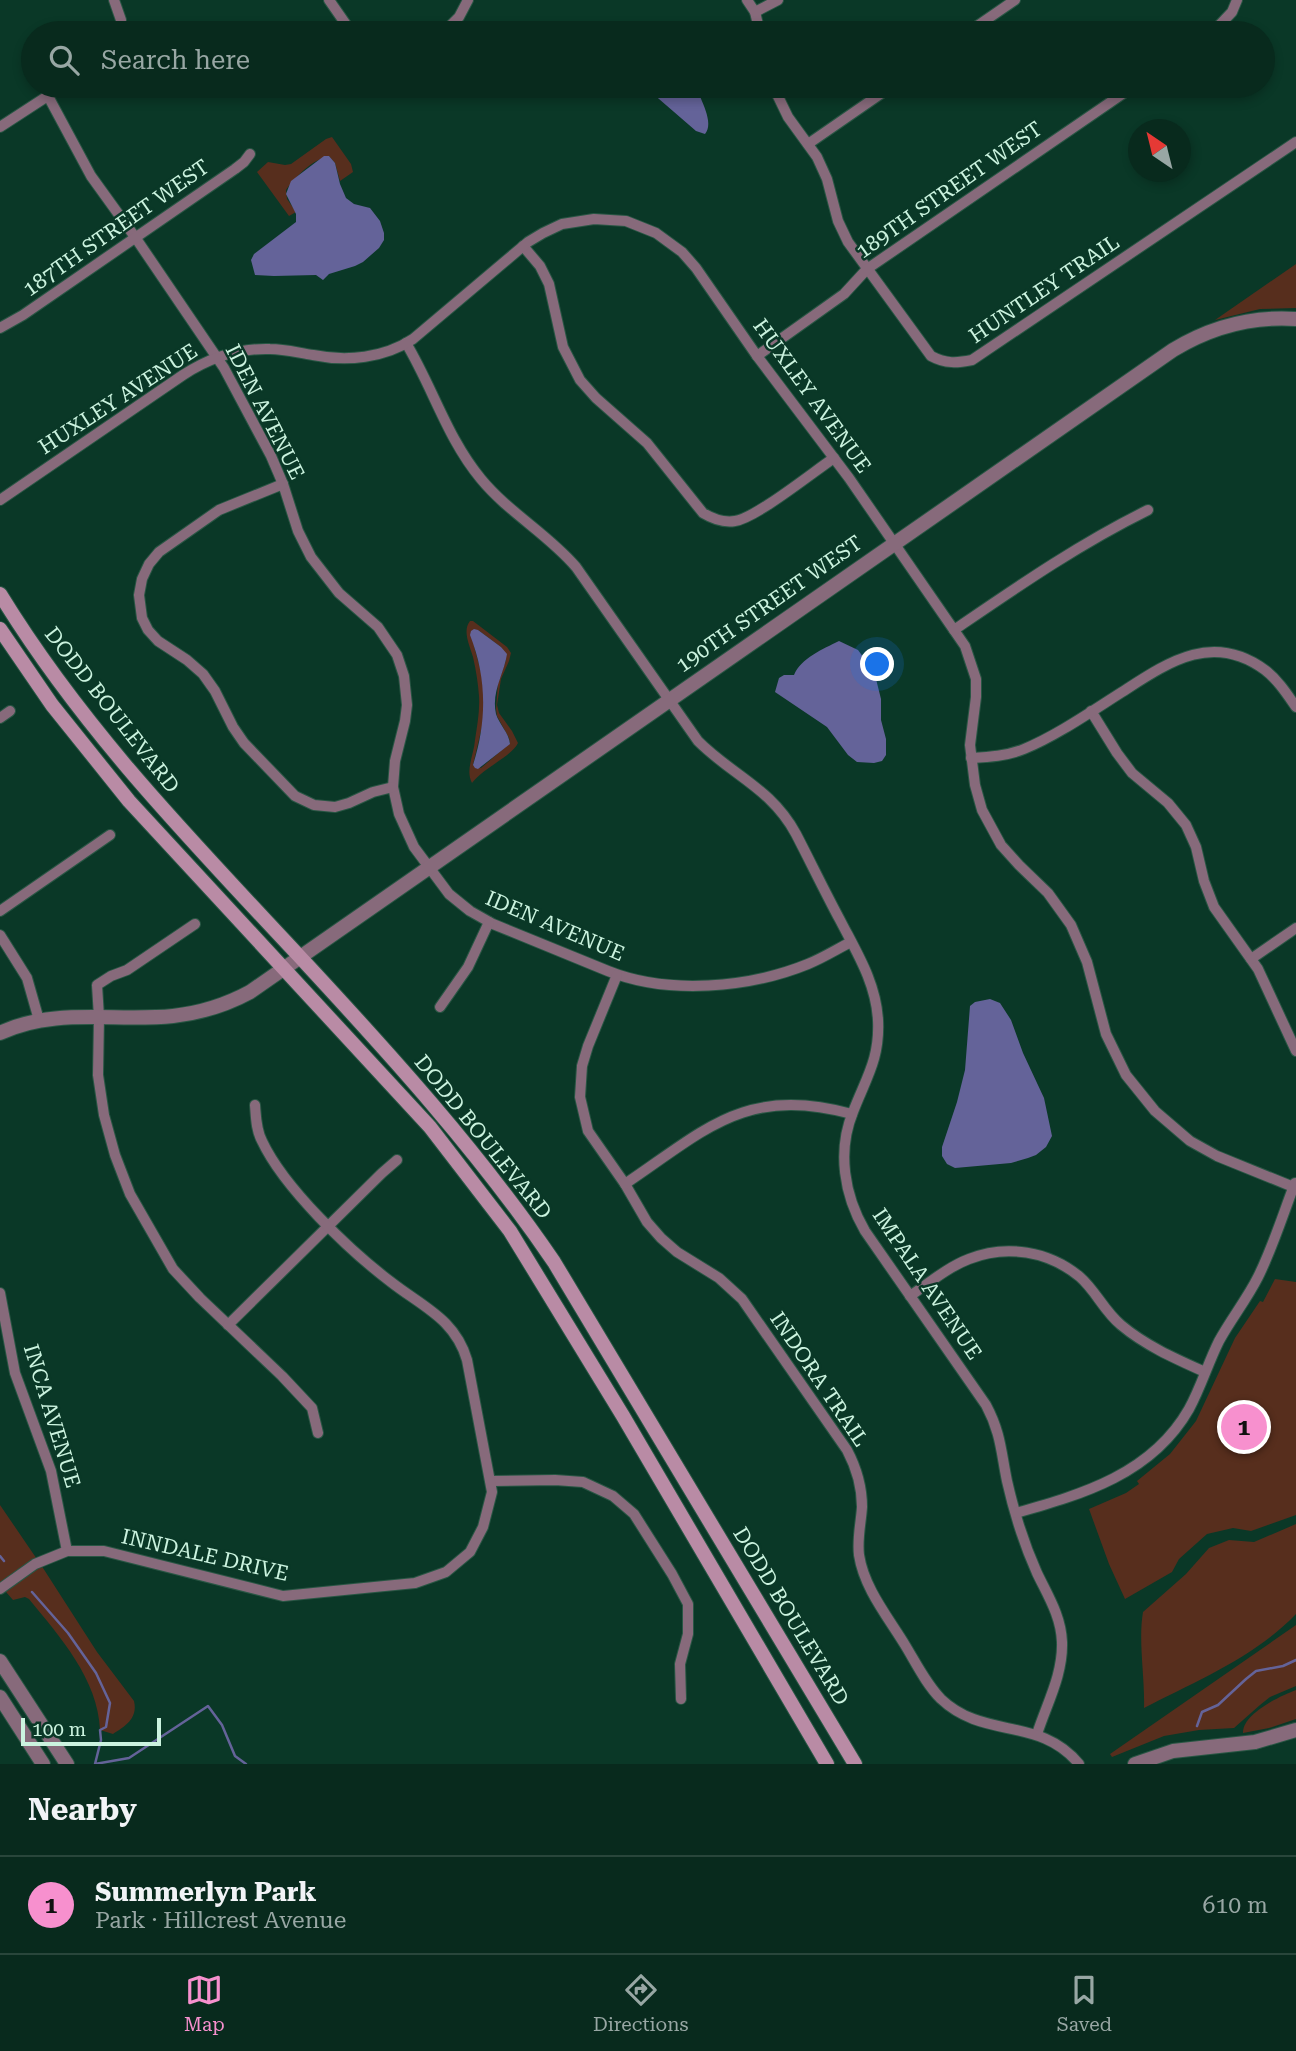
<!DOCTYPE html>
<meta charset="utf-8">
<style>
:root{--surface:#082a1d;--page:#16362a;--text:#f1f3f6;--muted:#98a7a4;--line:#29463b;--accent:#f790ce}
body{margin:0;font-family:"Roboto Serif",serif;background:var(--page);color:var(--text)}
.compass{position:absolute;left:1128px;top:119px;width:63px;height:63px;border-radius:50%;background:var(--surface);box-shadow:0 4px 10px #0003;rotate:325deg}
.scale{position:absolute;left:21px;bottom:18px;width:140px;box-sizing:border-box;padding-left:7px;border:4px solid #cbf3df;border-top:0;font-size:19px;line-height:24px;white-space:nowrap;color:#cbf3df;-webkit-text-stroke:5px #0a3827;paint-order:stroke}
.you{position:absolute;left:878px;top:665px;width:24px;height:24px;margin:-18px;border:5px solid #fff;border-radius:50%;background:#1a73e8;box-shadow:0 0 0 10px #1a73e833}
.badge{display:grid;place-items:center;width:46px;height:46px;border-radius:50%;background:var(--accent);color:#111;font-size:23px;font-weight:700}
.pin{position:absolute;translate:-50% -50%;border:4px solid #fff;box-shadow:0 2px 7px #0006}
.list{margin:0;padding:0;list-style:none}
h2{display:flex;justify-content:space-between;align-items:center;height:91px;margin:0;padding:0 28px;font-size:30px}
h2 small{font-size:23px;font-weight:400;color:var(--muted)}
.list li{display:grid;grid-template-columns:46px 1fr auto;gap:21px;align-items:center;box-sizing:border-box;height:98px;padding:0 28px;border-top:2px solid var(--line)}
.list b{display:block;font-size:26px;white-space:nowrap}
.list p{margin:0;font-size:23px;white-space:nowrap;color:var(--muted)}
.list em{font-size:23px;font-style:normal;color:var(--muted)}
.icon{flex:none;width:38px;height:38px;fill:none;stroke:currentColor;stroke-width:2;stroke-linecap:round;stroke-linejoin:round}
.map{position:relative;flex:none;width:1296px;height:1764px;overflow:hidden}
.search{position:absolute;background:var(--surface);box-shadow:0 4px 10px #0003;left:21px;right:21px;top:21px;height:77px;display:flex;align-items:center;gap:18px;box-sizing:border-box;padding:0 24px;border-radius:38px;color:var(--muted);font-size:26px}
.sheet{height:189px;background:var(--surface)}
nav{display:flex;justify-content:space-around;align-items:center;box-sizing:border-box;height:98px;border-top:2px solid var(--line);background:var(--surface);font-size:19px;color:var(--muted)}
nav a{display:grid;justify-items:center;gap:4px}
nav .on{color:var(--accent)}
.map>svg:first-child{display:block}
.green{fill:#572e1d;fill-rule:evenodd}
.water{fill:#646399}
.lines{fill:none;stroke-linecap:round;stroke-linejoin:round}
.stream{stroke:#646399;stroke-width:2.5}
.minor-casing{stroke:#295644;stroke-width:12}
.tertiary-casing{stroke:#295644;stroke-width:16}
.secondary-casing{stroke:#295644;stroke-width:16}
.minor{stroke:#876a7b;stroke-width:10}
.tertiary{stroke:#876a7b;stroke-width:14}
.secondary{stroke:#b98ba5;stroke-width:14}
.labels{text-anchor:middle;stroke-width:5;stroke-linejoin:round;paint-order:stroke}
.street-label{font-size:21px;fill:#cbf3df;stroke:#0a3827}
</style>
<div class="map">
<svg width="1296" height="1764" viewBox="0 0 1296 1764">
<rect width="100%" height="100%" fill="#0a3827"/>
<g class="green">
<path d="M332 137 351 164 353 172 340 181 335 163 329 156C312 160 296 176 286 190L287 199 296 212 289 216 257 172 268 162 285 165 291 164 326 139Z"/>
<path d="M1296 264V308L1260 309 1215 320Z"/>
<path d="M470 621H473L507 647 511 653 509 661 501 679 497 705 499 713 512 731 518 743C511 757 483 768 472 783 465 770 474 755 475 740 477 726 480 711 479 696 478 683 476 670 473 657 470 646 462 631 470 621ZM478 630 501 647 506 660 498 683 496 709 497 716 509 738 510 743 481 768 473 765 484 718V683L474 646Z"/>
<path d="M1275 1279 1296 1282V1515L1251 1531 1233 1528 1207 1534 1179 1559 1172 1572 1125 1599 1109 1564 1089 1509 1126 1493 1139 1484 1137 1481 1170 1454 1196 1421 1235 1338 1260 1301 1263 1302Z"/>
<path d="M0 1505 43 1568 97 1652 134 1701C138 1718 126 1726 113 1734L100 1730C98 1679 60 1637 29 1599L25 1597 13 1600 0 1585Z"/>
<path d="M1296 1524V1614C1255 1657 1196 1681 1144 1708 1145 1677 1138 1641 1143 1612L1186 1574 1209 1548 1229 1540 1254 1542Z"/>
<path d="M1296 1625V1686L1270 1697 1260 1705 1234 1728 1199 1730 1164 1736 1112 1757 1110 1754Z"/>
<path d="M1296 1690V1719L1269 1728 1243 1733C1242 1714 1280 1696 1296 1690Z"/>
</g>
<g class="water">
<path d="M644 86H696C700 99 715 123 705 134L696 131Z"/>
<path d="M324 156H329L335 163 340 184 346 198 354 204 370 208 380 221 384 233V240L379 248 363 262 355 266 329 274 323 280 316 275 274 276 255 275 251 260 254 254 296 222V214L286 194 291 181Z"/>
<path d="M474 629 478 630 501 647 507 654C504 674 491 692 496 714 499 724 509 733 510 744L478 769 475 768 473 765C487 721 487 678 470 635L471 631Z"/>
<path d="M839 641 858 650 869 665 876 679 881 699V720L886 739V755L882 761 874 763 857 762 848 755 827 727 775 692 779 678 784 675H794C801 658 823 649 839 641Z"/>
<path d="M990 999 1000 1003 1011 1020 1023 1053 1044 1098 1052 1136 1046 1147 1036 1155 1028 1158 1011 1163 955 1168 947 1164 942 1156V1147L957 1102 965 1070 970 1006 975 1002Z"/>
</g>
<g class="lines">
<g class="stream">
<path d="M0 1556 4 1561"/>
<path d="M32 1592 68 1633 96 1673 110 1703 106 1727 100 1730 101 1740 95 1764 129 1758 208 1706 222 1725 235 1756 246 1764"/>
<path d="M1197 1726 1202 1712 1218 1705 1246 1679 1256 1671 1283 1666 1296 1660"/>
</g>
<g class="minor-casing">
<g id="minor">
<path d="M114 0 121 20 120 33"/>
<path d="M329 0 352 33"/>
<path d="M747 0 755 12 760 33"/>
<path d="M755 12 778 0"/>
<path d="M443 33 459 17 468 0"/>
<path d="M967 33 1015 0"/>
<path d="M1212 33 1232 12 1237 0"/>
<path d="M773 86 788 117 817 157 827 179 838 221 848 242 931 356C946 364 957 363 972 360L1296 142"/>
<path d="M48 96 91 176 135 237 224 368 271 456 283 484 298 531 311 557 339 593 378 627 397 655 404 676 407 705 405 721 395 761 393 787 399 814 414 847 449 894 470 911 493 924 608 971C668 995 749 988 808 964 823 958 837 949 851 942"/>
<path d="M0 127 63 86"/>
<path d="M808 144 892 86"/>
<path d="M523 246 540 266 549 284 563 347 580 380 596 398 647 443 703 513C713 519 723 523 735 521 756 518 813 472 834 458"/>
<path d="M0 328 23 315 235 169 244 162 250 154"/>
<path d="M406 343C433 388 447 438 481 479 509 513 548 534 576 567L698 741C733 776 771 788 796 834 811 863 825 892 840 920 857 953 876 983 878 1020 880 1059 866 1078 853 1112 837 1151 844 1195 865 1231L986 1405C1001 1433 1001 1452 1007 1481 1014 1512 1024 1544 1037 1573 1048 1596 1061 1616 1062 1642 1063 1675 1047 1703 1037 1734"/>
<path d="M757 356 844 294 867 269 1134 86"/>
<path d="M283 484 219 510 159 552 149 564 142 579 139 595 142 618 148 630 158 641 187 660 203 674 215 691 233 727 244 743 295 796 314 805 335 807 349 803 373 792 393 787"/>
<path d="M0 500 183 375C209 358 238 348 270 349 285 349 299 353 313 355 347 362 384 358 413 339L528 242 543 233 562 224 594 219 626 221 656 233 682 252 696 268 757 356 849 478 965 646 976 679V697L970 745 975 785 982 810 1001 845 1019 865 1048 893 1071 925 1087 962 1106 1034 1126 1075 1155 1111 1190 1141 1217 1156 1296 1188"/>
<path d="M954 630C1017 587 1079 544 1148 510"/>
<path d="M1091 711 1117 753 1132 773 1168 803 1186 825 1196 847 1204 881 1214 907 1258 969 1296 1051"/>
<path d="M0 718 10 711"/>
<path d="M971 758C989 757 1007 756 1024 749 1056 736 1092 711 1122 692 1167 663 1212 631 1265 670 1278 680 1287 694 1296 707"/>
<path d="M0 911 110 835"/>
<path d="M195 924 127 970 111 976 97 985 99 1017 98 1075 104 1115 115 1155 130 1194 173 1269 200 1298 282 1376 312 1408 318 1433"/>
<path d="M0 935 27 978 39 1020"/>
<path d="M1251 959 1296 928"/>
<path d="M617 975 588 1046 582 1066 580 1097 588 1131 625 1184 647 1222 661 1238 677 1252 719 1278 742 1299 847 1450C856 1467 862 1487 862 1507 861 1523 857 1538 859 1555 864 1588 888 1617 905 1645 916 1663 926 1684 941 1699 984 1740 1040 1716 1079 1764"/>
<path d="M440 1007 468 967 489 922"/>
<path d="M625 1184C708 1128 745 1086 852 1114"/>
<path d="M0 1293 15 1373 51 1471 67 1551"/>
<path d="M910 1296C929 1283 948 1267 969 1259 1006 1244 1049 1251 1080 1277 1096 1291 1104 1311 1121 1325 1146 1346 1176 1359 1205 1372"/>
<path d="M228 1325 382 1173 397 1160"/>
<path d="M492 1481 555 1480 583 1482 613 1496 634 1514 672 1574 688 1604V1634L680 1664 681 1699"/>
<path d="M1016 1513C1083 1494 1152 1474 1189 1409 1201 1387 1208 1363 1219 1341 1231 1319 1247 1299 1258 1277 1273 1247 1283 1214 1295 1183"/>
<path d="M0 1589 35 1564 67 1551H104L283 1596 415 1583 446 1572 470 1552 483 1527 492 1492 467 1360C455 1319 423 1307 391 1282 350 1251 284 1188 262 1141 256 1130 256 1117 255 1105"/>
</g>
</g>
<g class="tertiary-casing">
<g id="tertiary">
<path d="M0 1033C54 1007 115 1022 173 1016 200 1013 226 1005 250 992L1173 350C1211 327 1252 316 1296 319"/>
<path d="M0 1661 67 1764"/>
<path d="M0 1697 43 1764"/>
<path d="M1135 1764 1173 1751 1255 1742 1296 1730"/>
</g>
</g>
<g class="secondary-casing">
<g id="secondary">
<path d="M0 594C84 731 191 840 300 957 390 1054 479 1152 554 1262L855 1764"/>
<path d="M0 629 52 705 129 801 430 1127 510 1231 623 1416 827 1764"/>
</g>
</g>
<use href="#minor" class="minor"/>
<use href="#tertiary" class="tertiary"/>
<use href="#secondary" class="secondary"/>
</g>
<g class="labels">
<g class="street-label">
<text transform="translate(949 190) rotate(-35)" y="7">189TH STREET WEST</text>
<text transform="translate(116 228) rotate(-35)" y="7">187TH STREET WEST</text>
<text transform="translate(1044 289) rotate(-34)" y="7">HUNTLEY TRAIL</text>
<text transform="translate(812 396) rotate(54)" y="7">HUXLEY AVENUE</text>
<text transform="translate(118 399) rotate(-33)" y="7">HUXLEY AVENUE</text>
<text transform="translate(265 412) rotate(63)" y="7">IDEN AVENUE</text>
<text transform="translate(769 604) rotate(-35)" y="7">190TH STREET WEST</text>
<text transform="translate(112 710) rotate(52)" y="7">DODD BOULEVARD</text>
<text transform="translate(555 926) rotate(23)" y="7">IDEN AVENUE</text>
<text transform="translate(483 1137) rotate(51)" y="7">DODD BOULEVARD</text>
<text transform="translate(927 1284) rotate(56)" y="7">IMPALA AVENUE</text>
<text transform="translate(819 1379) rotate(56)" y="7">INDORA TRAIL</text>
<text transform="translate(52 1416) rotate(73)" y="7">INCA AVENUE</text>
<text transform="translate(205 1555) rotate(13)" y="7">INNDALE DRIVE</text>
<text transform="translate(791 1616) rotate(59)" y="7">DODD BOULEVARD</text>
</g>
</g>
</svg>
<svg class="compass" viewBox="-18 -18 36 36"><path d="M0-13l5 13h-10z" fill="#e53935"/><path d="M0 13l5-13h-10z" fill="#98a7a4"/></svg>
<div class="scale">100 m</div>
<div class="you"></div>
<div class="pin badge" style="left:1244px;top:1427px">1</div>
<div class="search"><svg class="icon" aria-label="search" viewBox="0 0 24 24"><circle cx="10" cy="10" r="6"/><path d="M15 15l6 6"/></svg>Search here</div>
</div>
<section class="sheet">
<h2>Nearby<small></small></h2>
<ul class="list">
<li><span class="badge">1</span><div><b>Summerlyn Park</b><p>Park · Hillcrest Avenue</p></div><em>610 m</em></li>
</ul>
</section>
<nav>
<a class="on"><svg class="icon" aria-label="map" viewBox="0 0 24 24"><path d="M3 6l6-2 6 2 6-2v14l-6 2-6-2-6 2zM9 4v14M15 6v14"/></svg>Map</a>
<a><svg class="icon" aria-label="directions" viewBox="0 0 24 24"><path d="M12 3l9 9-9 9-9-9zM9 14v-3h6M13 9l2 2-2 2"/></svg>Directions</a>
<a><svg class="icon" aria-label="saved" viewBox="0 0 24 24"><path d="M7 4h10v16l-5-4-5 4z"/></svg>Saved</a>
</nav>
